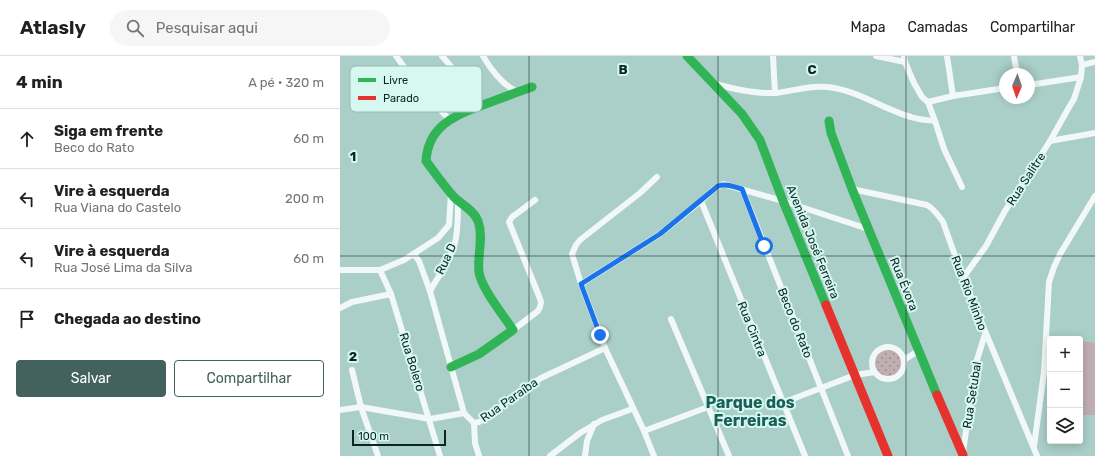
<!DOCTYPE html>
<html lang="pt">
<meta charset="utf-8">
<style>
:root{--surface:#fff;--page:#f6f6f6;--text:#202124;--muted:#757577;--line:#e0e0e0;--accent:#43615d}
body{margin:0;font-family:Rubik,sans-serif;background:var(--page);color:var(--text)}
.controls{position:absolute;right:12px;bottom:12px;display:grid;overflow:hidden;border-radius:4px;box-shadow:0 2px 10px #0003}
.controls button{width:36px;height:36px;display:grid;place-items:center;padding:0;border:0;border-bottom:1px solid var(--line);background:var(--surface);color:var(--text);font:20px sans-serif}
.compass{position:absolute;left:659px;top:12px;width:36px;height:36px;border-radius:50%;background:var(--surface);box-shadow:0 2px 10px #0003;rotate:182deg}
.scale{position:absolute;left:12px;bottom:10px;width:94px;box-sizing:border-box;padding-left:4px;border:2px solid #0b2723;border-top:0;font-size:11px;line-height:14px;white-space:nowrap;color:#0b2723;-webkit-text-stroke:3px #d7f7f1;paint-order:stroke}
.stop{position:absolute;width:12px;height:12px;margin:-9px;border:3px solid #1a73e8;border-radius:50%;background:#fff}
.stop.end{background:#1a73e8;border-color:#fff;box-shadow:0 1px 4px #0008}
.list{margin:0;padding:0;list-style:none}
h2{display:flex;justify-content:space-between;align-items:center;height:52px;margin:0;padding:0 16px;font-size:17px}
h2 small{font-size:13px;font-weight:400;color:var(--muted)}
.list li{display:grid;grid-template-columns:26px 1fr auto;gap:12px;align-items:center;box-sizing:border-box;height:60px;padding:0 16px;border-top:1px solid var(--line)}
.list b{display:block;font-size:15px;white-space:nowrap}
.list p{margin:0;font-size:13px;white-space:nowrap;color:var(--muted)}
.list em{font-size:13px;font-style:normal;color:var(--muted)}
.actions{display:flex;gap:8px;padding:12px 16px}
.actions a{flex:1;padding:9px 0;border:1px solid var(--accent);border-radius:4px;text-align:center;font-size:14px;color:var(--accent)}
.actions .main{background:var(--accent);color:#fff}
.icon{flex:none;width:22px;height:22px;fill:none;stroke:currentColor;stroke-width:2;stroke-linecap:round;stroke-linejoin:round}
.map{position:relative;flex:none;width:755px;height:400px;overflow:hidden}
header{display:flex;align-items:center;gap:24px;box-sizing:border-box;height:56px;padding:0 20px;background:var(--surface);border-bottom:1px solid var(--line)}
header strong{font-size:19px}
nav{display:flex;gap:22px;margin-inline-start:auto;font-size:14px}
.search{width:280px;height:36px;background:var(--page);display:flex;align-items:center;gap:10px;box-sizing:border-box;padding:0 14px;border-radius:22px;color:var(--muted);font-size:15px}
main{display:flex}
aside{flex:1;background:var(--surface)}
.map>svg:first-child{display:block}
.grass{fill:url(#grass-dots)}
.pitch{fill:#c1aeb3}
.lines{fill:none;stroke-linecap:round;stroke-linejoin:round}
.street{stroke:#f2f8f7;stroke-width:6}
.fast{stroke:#30b455;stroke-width:9}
.jam{stroke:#e5322d;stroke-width:9}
.route{stroke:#1a73e8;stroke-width:5}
.grid{fill:none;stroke:#0b2723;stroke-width:1;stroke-opacity:0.55}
.labels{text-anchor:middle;stroke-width:4;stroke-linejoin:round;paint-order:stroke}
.street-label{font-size:12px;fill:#0b2723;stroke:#d7f7f1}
.district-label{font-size:16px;font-weight:bold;fill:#1a5f58;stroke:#d7f7f1}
.key{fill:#d7f7f1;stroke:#9ab9b3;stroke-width:1}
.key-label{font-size:11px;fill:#0b2723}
.grid-label{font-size:13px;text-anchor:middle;font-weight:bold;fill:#0b2723;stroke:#d7f7f1;stroke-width:4;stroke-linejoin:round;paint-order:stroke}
</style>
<header>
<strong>Atlasly</strong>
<div class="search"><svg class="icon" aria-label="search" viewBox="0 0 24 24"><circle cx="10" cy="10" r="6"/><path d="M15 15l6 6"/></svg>Pesquisar aqui</div>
<nav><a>Mapa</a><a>Camadas</a><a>Compartilhar</a></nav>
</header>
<main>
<aside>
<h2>4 min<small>A pé · 320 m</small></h2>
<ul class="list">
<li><svg class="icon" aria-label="ahead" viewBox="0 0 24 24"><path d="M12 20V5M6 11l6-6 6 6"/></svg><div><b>Siga em frente</b><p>Beco do Rato</p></div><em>60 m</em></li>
<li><svg class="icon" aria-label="left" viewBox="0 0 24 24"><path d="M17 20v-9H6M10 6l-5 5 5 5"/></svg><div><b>Vire à esquerda</b><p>Rua Viana do Castelo</p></div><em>200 m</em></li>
<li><svg class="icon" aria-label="left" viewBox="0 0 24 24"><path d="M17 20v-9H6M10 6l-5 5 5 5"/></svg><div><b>Vire à esquerda</b><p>Rua José Lima da Silva</p></div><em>60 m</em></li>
<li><svg class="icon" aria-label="arrive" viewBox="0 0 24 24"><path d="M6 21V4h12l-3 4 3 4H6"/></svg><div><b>Chegada ao destino</b></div></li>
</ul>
<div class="actions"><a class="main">Salvar</a><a>Compartilhar</a></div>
</aside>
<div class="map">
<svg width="755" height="400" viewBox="0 0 755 400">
<defs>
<pattern id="grass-dots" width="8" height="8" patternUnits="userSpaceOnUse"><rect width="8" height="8" fill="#c1aeb3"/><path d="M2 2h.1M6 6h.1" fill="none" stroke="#9b8e91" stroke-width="1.8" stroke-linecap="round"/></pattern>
</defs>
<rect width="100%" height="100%" fill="#aacec8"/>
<circle class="grass" cx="549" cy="307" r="14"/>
<path class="pitch" d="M740 285 755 287V359H740Z"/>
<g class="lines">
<g class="street">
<path d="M56 0 81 34 109 63"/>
<path d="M102 0C115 15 130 32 137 51"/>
<path d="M143 0C151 14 162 28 177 36"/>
<path d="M433 0 435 37"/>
<path d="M536 0 565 6"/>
<path d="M607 0 613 40"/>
<path d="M674 0 677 18"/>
<path d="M742 9 755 6"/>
<path d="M375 28C395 33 415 38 436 37 453 35 470 29 487 31 518 34 542 53 571 61 579 64 587 64 595 65L588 46 582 41 574 27 565 6 564 0"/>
<path d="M689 29 741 21"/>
<path d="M588 46 613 40 665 32"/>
<path d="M595 65 604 93 622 131"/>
<path d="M710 85 755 77"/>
<path d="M402 133 508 400"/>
<path d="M512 133 587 149C594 153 598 159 603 166L623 222 697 400"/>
<path d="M361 145 465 400"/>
<path d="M74 198 79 205 90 235 124 357"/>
<path d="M0 214H40L64 204 98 182 109 169 111 137"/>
<path d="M40 214 51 238 100 400"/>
<path d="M623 222 646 190 665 155 710 85 728 53 734 43 741 21 742 9 740 0"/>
<path d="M241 228 320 178 361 145 374 133 383 128 443 145 528 173"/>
<path d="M90 235C99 219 113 201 116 182 118 170 118 157 118 145"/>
<path d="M0 252 12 246 51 238"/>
<path d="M331 263 389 400"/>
<path d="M173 274 198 255 200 251 201 246 199 240 169 166 172 161 195 144"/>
<circle cx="548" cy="307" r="16"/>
<path d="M564 304 578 295"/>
<path d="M12 314 21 351 38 400"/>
<path d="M442 347 515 319 535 316"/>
<path d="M0 354 21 351 90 363 124 357 134 367 139 366 154 357 177 337 201 322 265 292"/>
<path d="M134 367 135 387 139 400"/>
<path d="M304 375 368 351"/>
<path d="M694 390 704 316 709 226 714 211 720 198 755 140"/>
<path d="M623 396 634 320 637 304 645 278"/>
<path d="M210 400 240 377 262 364 292 353"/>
<path d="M245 400 247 385 254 368"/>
<path d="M314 400 304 375 265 292 241 228 232 198 236 189 240 184 300 137 317 121"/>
</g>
<g class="fast">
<path d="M347 0 402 58 420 84 443 145 486 249"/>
<path d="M489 65 491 77 512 133 597 339"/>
<path d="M111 311 139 298 173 274C164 260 141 232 139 216 137 200 144 181 138 165 134 154 122 149 114 141 104 130 95 117 86 105 88 72 112 60 140 50 157 44 174 37 192 31"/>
</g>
<g class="jam">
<path d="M486 249 548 400"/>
<path d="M597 339 623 399"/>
</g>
</g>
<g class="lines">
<path class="route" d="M260 279 241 228 320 178 378 130C386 127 394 131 402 133L424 190"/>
</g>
<path class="grid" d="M189 0V400M378 0V400M566 0V400M0 200H755"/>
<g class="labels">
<g class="street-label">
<text transform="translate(686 123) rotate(-57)" y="4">Rua Salitre</text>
<text transform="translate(473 186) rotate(68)" y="4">Avenida José Ferreira</text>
<text transform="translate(106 203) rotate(-65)" y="4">Rua D</text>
<text transform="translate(564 228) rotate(68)" y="4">Rua Évora</text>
<text transform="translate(629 237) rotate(69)" y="4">Rua Rio Minho</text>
<text transform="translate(455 267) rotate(68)" y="4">Beco do Rato</text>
<text transform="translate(412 273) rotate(68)" y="4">Rua Cintra</text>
<text transform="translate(72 306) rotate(73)" y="4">Rua Bolero</text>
<text transform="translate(632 339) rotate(-81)" y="4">Rua Setubal</text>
<text transform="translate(169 344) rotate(-35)" y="4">Rua Paraíba</text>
</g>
<g class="district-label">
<text x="410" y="352">Parque dos<tspan x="410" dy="18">Ferreiras</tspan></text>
</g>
</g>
<rect x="10" y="10" width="132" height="46" rx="6" class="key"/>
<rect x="18" y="22" width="18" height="4" fill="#30b455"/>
<rect x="18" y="40" width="18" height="4" fill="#e5322d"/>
<g class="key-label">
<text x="43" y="28">Livre</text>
<text x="43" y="46">Parado</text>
</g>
<g class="grid-label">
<text x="283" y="18">B</text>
<text x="472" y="18">C</text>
<text x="13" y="105">1</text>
<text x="13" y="305">2</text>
</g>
</svg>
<div class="controls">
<button>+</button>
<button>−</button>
<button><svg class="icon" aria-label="layers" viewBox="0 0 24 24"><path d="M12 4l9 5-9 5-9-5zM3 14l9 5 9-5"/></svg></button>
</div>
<svg class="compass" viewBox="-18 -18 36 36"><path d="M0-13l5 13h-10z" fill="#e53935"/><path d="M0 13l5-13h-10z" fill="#757577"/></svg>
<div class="scale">100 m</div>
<div class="stop" style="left:424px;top:190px"></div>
<div class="stop end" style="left:260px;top:279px"></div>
</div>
</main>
